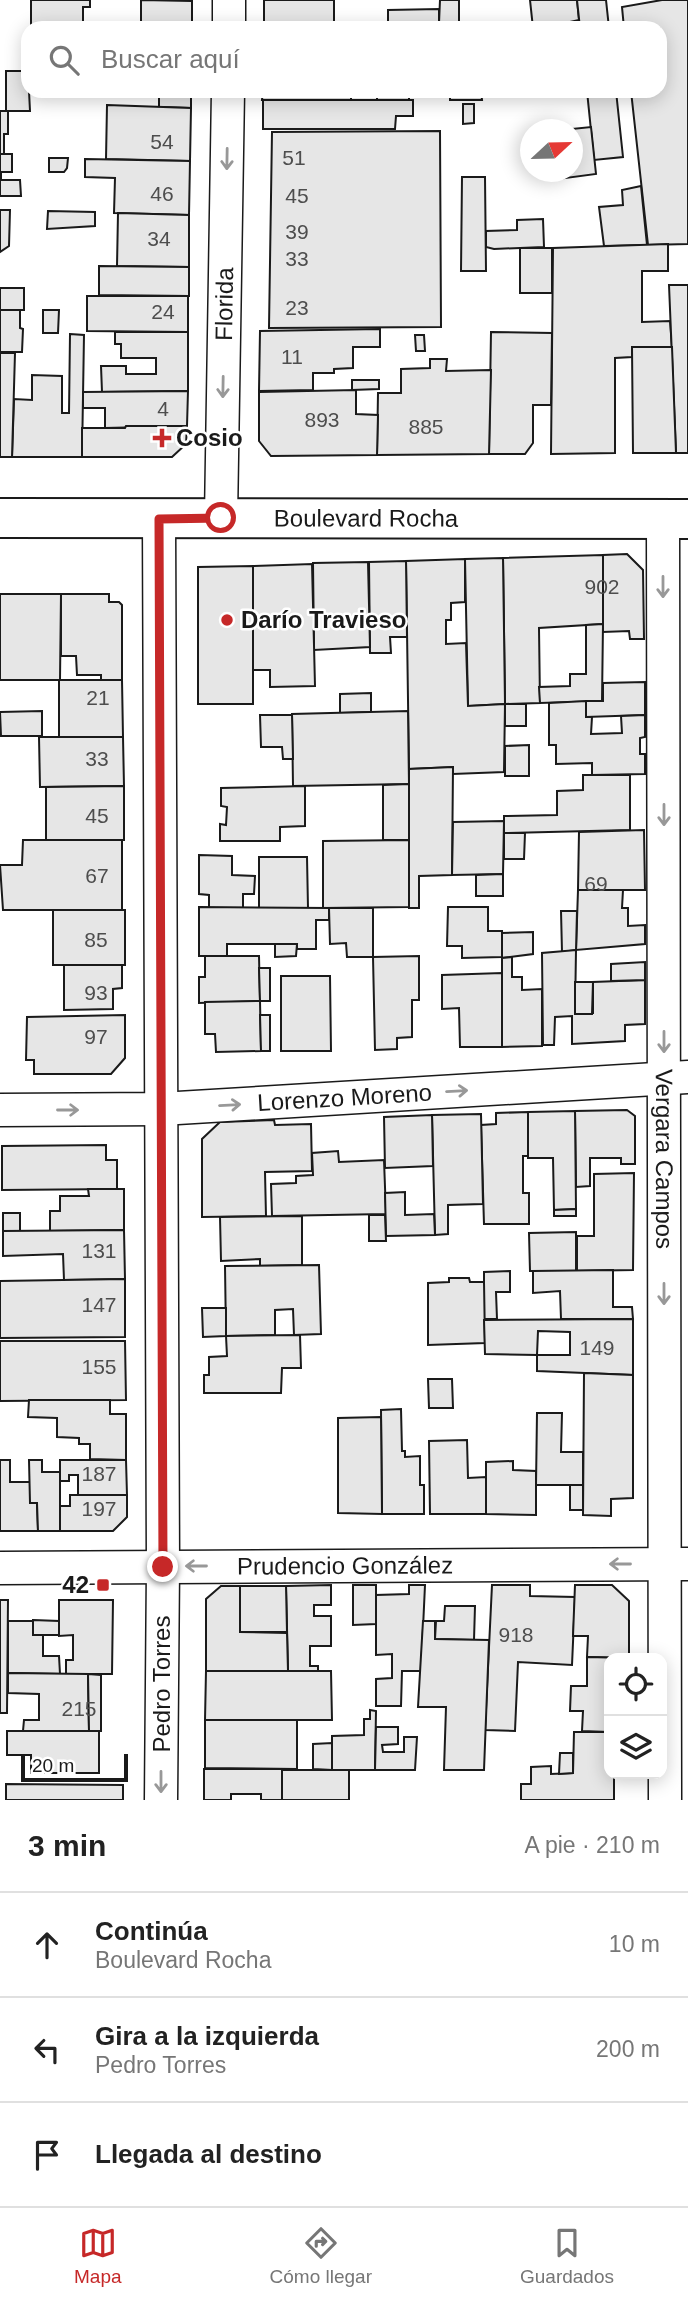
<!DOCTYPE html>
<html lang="es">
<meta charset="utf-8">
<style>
:root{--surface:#fff;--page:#f2f2f2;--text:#222;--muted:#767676;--line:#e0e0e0;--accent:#c62828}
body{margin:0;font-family:Helvetica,sans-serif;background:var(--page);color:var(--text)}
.controls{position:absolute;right:21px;bottom:21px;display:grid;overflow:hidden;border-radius:14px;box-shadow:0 4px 18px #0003}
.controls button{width:63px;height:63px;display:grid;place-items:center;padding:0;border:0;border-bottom:2px solid var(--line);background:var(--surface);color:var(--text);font:35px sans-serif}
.compass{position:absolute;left:520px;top:119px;width:63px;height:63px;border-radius:50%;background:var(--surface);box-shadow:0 4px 18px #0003;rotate:68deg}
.scale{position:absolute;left:21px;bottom:18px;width:107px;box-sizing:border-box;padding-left:7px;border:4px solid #1a1a1a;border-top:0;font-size:19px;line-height:24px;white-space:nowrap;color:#1a1a1a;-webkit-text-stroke:5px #fff;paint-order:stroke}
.stop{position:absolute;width:21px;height:21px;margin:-16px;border:5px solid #c62828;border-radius:50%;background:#fff}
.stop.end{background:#c62828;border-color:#fff;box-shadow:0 2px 7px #0008}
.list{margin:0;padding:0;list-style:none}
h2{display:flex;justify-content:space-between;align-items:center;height:91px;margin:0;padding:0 28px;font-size:30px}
h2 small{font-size:23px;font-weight:400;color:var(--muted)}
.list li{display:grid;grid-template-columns:46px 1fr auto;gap:21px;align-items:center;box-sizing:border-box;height:105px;padding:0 28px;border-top:2px solid var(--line)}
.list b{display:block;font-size:26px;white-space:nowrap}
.list p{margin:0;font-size:23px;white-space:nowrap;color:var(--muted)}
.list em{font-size:23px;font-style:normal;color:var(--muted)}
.icon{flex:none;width:38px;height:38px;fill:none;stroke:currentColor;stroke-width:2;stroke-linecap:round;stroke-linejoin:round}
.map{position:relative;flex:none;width:688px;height:1800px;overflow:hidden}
.search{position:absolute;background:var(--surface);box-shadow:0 4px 18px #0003;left:21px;right:21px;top:21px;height:77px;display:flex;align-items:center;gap:18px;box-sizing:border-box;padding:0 24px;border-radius:21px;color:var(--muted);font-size:26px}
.sheet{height:406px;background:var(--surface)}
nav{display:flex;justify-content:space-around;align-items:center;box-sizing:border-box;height:98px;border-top:2px solid var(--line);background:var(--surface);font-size:19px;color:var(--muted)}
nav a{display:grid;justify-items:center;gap:4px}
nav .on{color:var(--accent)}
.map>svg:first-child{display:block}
.building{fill:#e6e6e6;stroke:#1a1a1a;stroke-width:2;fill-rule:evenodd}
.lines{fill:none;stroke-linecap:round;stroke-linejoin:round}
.street-casing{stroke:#1a1a1a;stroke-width:35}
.secondary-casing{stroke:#1a1a1a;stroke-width:42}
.street{stroke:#fff;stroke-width:32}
.secondary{stroke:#fff;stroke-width:38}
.oneway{stroke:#989898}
.route{stroke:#c62828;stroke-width:9}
.poi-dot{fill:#c62828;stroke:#fff;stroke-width:2.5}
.labels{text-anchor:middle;stroke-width:5;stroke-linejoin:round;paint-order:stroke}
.number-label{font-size:21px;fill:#4d4d4d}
.street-label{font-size:24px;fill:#1a1a1a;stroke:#fff}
.poi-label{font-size:24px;font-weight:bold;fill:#1a1a1a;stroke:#fff;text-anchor:start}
</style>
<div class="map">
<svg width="688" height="1800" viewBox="0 0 688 1800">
<rect width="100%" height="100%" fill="#fff"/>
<g class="building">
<path d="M31 0H90V7H83V28H31Z"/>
<path d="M141 0 192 1V28H109V22H141Z"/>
<rect x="264" y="0" width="70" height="24"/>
<path d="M440 0H459V23H439Z"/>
<path d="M530 0H577L579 20 565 23V28H533Z"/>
<path d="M577 0H606L609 28H580Z"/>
<path d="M662 0H688V244L648 245 631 91H660V28H624L622 7Z"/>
<path d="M439 9V23H388V10Z"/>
<rect x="379" y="23" width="60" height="5"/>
<path d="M6 71H28L30 111H6Z"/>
<path d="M159 91H191V108L159 107Z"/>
<path d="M263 91H351V100H262Z"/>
<rect x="377" y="91" width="32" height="9"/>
<path d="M450 91H481L482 100H450Z"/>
<path d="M587 91H616L623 157 594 160Z"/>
<path d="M263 100H413V116H396L395 129H263Z"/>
<path d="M463 104H474V123L463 124Z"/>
<path d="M107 105 191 108 190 161 106 159Z"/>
<path d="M0 111H8V134H4V154H0Z"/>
<path d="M591 127 596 174 551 180 550 172H572V130H562Z"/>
<path d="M440 131 441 327 269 328 272 132Z"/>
<path d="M0 154H12V172H1V180H20L21 196H0Z"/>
<path d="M49 158H68L67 168 64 172H49Z"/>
<path d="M85 159 190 161 189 215 114 213 115 178 85 177Z"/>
<path d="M462 177H485L486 271H461Z"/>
<path d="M641 186 647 245 604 246 599 207 623 205 622 190Z"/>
<path d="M0 210H10L9 246 0 252Z"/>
<path d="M48 211 95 212V226L47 229Z"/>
<path d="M118 213 189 215V267L117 266Z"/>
<path d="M543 219 544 247 494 249 486 247V231L517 230V220Z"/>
<path d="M668 244V271H642V322L670 321 672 347H632V357L615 358V453L551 454 553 248Z"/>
<rect x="520" y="248" width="32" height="45"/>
<path d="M99 266 189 267V296L99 295Z"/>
<path d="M669 285H688V453H676Z"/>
<rect x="0" y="288" width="24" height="22"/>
<path d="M87 296H188V332L87 331Z"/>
<path d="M0 310H20V328L23 329 22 352H0Z"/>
<path d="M43 310H59L58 333H43Z"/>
<path d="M380 329V347H353V368L334 369V373H313V390L259 391 260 331Z"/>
<path d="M115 332H188V391L102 392 101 366H126V374H156V358H121V344H115Z"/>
<path d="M491 332 552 333 551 405H533V443L525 454H489Z"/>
<path d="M70 334 84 335 82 457H12L14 399 32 400V375L62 376V413H69Z"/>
<path d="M415 335H424L425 351H416Z"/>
<path d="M632 347H672L676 453H633Z"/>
<path d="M0 353H15L12 457H0Z"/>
<path d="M430 359H447L446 371 491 370 489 454 377 455 378 393H401V369L430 368Z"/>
<path d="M352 380H379V389L352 390Z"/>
<path d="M356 390V414L378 415 377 455 271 456 259 441V392Z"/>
<path d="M188 391 187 426 105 428V408H83V392Z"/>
<path d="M126 426H187L186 444 172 457H82V428H125Z"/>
<path d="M627 554 643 570 644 639H630L629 631 603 632V555Z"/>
<path d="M603 555V624L539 628 540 703 505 704 503 558Z"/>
<path d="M503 558 505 704 468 706 465 559Z"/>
<path d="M465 559V602L451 603V620H446V644L466 643 468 706 505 704 504 772 453 774V767L409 769 406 561Z"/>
<path d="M406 561 407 637H390L391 653H370L369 562Z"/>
<path d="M368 562 370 647 314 650 313 563Z"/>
<path d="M312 564 315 686 270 687V670H253V566Z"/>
<path d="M253 566V704H198V567Z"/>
<path d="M0 594H61L60 680H0Z"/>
<path d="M61 594H109V602H119L122 605V680H101V675H77L76 656H61Z"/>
<path d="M603 624 602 701 540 703 539 687 570 686V674H586V625Z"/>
<path d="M59 680H122L123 737H59Z"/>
<path d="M645 682V715L586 717V701H603V683Z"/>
<path d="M371 693V712L340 713V694Z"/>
<path d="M586 701V717H592L591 734 622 733 621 716 645 715V737L640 738V754H645V774L592 775V763L556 764V745H549V703Z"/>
<rect x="505" y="704" width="21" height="22"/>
<path d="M42 711V736H1L0 712Z"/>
<path d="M408 711 409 784 293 786 292 714Z"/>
<path d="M260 715H292L293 759H283L282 747H261Z"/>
<path d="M39 737H123L124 786 40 787Z"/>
<path d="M529 745V776H505V746Z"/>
<path d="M453 767 452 875 419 876V908H409V769Z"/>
<path d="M583 775H630V830L504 833V816L557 815V791L583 790Z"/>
<path d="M409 784V840H383V785Z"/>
<path d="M124 786V840H46V787Z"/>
<path d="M305 786V826L280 827V841H220V824L226 825 227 807 221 806V788Z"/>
<path d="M504 821 503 874 452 875 453 822Z"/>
<path d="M644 830 645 890H578L579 832Z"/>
<path d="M504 833H525L524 859H504Z"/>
<path d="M23 840H122V910H3L0 865H22Z"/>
<path d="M409 840V907L323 908V841Z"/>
<path d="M199 855 232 856V875L255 876 254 894H243V908H209V895L199 894Z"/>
<path d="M259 857H307L308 908H259Z"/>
<path d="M503 874V896H476V875Z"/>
<path d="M578 890H623L622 908H628V926L645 925V944L576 950Z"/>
<path d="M199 907 329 908V920H316V949H297V944H227V956H199Z"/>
<path d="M448 907H488V931H502V957L462 958V946H447Z"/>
<path d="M329 908H373V957H347L346 943 330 944Z"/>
<rect x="53" y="910" width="72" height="55"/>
<path d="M561 911H577L576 950 562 952Z"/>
<path d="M533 932V954L502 958V933Z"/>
<path d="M275 944H297L296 956 275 957Z"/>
<path d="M576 950 575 1014 593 1013V982L645 980V1024L625 1025V1041L572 1044V1016L555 1017 554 1045H543L542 953Z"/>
<path d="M205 956H259L260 1001 199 1003V977H205Z"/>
<path d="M419 956V1000H412V1037L397 1038V1049L375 1050 373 957Z"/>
<path d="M512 957V977H522V990L542 989V1046L502 1047V958Z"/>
<path d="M645 962V980L611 981V964Z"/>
<path d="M64 965H122V988L113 989V1009L64 1010Z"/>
<path d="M259 968H270V1001H260Z"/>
<path d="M502 973V1047H460L459 1008 442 1009V975Z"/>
<path d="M281 976H330L331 1051H281Z"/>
<path d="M575 982H593L592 1014H575Z"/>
<path d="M260 1001 261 1051 216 1052 215 1034H205V1002Z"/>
<path d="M125 1015V1058L111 1074H34V1060H26L27 1017Z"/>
<path d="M260 1015H270V1051H261Z"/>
<path d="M627 1110 635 1116V1164H621V1158H590V1186L576 1187 575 1111Z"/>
<path d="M575 1111 576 1209 554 1210 553 1158H528V1112Z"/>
<path d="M528 1112V1156H523V1193H529V1224H484L481 1125 496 1124V1113Z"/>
<path d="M481 1114 483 1204 448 1205V1234L435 1235 432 1115Z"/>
<path d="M432 1115 433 1166 385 1168 384 1117Z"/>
<path d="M274 1120 275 1125 311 1124 312 1171 265 1172 266 1216 202 1217V1139L220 1122Z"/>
<path d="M106 1145V1160H117V1189L2 1190V1146Z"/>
<path d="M338 1151 339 1162 384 1160 386 1214 272 1216 271 1184 296 1183V1176L313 1175 312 1153Z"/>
<path d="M634 1173 633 1270 577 1271V1236H594V1174Z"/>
<path d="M88 1189H124V1230L50 1231V1211H60V1196H89Z"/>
<path d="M405 1192V1215L434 1214 435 1235 386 1236 385 1193Z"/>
<path d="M576 1209V1216H554V1210Z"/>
<rect x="3" y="1213" width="17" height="18"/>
<path d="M369 1215H385L386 1241H369Z"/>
<path d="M302 1216V1265L260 1266V1259L221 1261 220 1217Z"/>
<path d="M124 1230 125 1279 64 1280 63 1254 3 1256V1231Z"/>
<path d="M576 1232V1271H530L529 1233Z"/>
<path d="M319 1265 321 1334 294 1335 293 1309 275 1310V1335L226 1336 225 1266Z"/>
<path d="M613 1270V1307H632L633 1319H561L560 1291 533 1293V1271Z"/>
<path d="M510 1271V1292H496L497 1319H484V1272Z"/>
<path d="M449 1278H469L470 1282H484L485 1343 428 1345V1283L449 1282Z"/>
<path d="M125 1279V1337L0 1338V1281Z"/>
<path d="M202 1308H226V1336L203 1337Z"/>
<path d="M633 1319V1375L537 1371V1355L485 1354 484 1320ZM538 1331 570 1332V1355H537Z"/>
<path d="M300 1335 301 1368H282L281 1393H204V1375H209V1357L227 1356 226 1336Z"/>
<path d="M0 1341H125L126 1400 0 1401Z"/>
<path d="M584 1373 633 1375V1498L611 1499V1516L583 1515Z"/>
<path d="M428 1379H452L453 1408H429Z"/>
<path d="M29 1400H110V1414H126V1460L90 1459V1444H79V1438L57 1437V1418L28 1417Z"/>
<path d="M401 1409 402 1451H405V1457L420 1456V1485H424V1514H382L381 1410Z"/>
<path d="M537 1413H562L561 1452H583V1485H536Z"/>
<path d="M381 1417 382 1514 338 1513V1418Z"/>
<path d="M467 1440 468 1478 486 1477V1514H430L429 1441Z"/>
<path d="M0 1460H10V1482H30V1503H37L38 1531H0Z"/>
<path d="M29 1460H42V1472H60V1531H38L37 1503H30Z"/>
<path d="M60 1460H126L127 1495H78V1475H69V1481H60Z"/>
<path d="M513 1461V1470L536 1471V1515L486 1514V1462Z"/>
<rect x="570" y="1485" width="13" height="25"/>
<path d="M70 1495H127V1517L113 1531H60V1506H70Z"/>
<path d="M331 1585V1605H314V1616H331V1646H310V1666H318V1671H288L286 1586Z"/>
<path d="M353 1585H376V1624L353 1625Z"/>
<path d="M409 1585H425L421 1671H402L401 1706H376V1679L392 1678V1654L376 1655V1595L409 1594Z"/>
<path d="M492 1585H530V1596L575 1597 572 1665 518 1662 515 1731 485 1730Z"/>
<path d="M575 1585H612L629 1601V1658L587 1657 588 1636H573Z"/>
<path d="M221 1586H240V1632L287 1633 288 1671H206V1599Z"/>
<path d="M240 1586H286L287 1632H240Z"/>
<path d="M0 1600H8L7 1713H0Z"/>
<path d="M59 1600H113L112 1674H66V1660H73V1635L59 1636Z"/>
<path d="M445 1606H475L474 1640 435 1639 436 1621H444Z"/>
<path d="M33 1620 59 1621V1635H33Z"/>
<path d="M8 1621H33V1635H43V1656H59L60 1674 8 1673Z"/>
<path d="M423 1621H435V1639L489 1640 484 1770H444L446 1707H418Z"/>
<path d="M587 1657 629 1658H609V1732L582 1731 583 1711H570L571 1686H587Z"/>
<path d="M206 1671H331L332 1720H205Z"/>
<path d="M8 1673 88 1674 89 1731H23L24 1720H39V1694L8 1693Z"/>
<path d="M88 1674 101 1675V1731H89Z"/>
<path d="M370 1710 376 1711 375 1770H332V1736L364 1735V1719H370Z"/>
<path d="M205 1720H297V1769L205 1768Z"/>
<path d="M376 1727H398V1744L382 1745 383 1752H404V1737H417L415 1770H375Z"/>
<path d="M7 1731H99V1773H31V1755H7Z"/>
<path d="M574 1732H608L609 1774H614V1800H521V1784H531V1767L551 1766V1774L573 1773Z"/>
<path d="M332 1743V1770L313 1769V1744Z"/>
<path d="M560 1753H573V1773L559 1774Z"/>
<path d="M204 1769H282V1800H261V1794H231V1800H204Z"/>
<rect x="282" y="1770" width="67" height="30"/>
<path d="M6 1784 123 1785V1800H6Z"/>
</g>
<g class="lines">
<g class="street-casing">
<g id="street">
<path d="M229 28V0"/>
<path id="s1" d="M221 518 228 91"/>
<path d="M159 519 163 1567 161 1800"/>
<path id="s2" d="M663 519 665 1800"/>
<path id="s3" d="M0 1110 161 1109 688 1077"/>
<path id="s4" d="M0 1568 688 1564"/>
</g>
</g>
<g class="secondary-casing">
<g id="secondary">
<path id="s5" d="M0 518 688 519"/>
</g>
</g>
<use href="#street" class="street"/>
<use href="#secondary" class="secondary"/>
</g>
<defs><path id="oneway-shaft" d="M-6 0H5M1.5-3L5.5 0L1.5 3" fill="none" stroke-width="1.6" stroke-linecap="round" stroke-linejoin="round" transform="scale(1.75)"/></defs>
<g class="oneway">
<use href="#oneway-shaft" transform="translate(227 159) rotate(91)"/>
<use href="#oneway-shaft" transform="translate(223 387) rotate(91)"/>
<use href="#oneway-shaft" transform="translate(663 587) rotate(90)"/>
<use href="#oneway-shaft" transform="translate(664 815) rotate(90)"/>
<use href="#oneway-shaft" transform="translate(664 1042) rotate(90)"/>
<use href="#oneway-shaft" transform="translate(457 1091) rotate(-3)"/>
<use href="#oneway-shaft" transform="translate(230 1105) rotate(-3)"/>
<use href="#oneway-shaft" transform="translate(68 1110)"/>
<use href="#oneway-shaft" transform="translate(664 1294) rotate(90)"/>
<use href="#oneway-shaft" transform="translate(620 1564) rotate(180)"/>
<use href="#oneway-shaft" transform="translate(196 1566) rotate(180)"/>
<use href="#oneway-shaft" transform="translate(161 1782) rotate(90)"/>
</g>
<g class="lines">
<path class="route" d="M163 1567 159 519 221 518"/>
</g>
<g class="poi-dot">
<path d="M158.5 427.5h7v7h7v7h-7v7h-7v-7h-7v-7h7z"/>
<circle cx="227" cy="620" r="7"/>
<rect x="96" y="1578" width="14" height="14" rx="3.5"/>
</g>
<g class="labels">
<g class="number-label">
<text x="162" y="149">54</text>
<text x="294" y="165">51</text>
<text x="162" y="201">46</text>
<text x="297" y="203">45</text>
<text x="297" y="239">39</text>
<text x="159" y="246">34</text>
<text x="297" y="266">33</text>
<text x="297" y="315">23</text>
<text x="163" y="319">24</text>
<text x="292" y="364">11</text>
<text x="163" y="416">4</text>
<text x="322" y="427">893</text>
<text x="426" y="434">885</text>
<text x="602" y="594">902</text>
<text x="98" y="705">21</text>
<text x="97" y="766">33</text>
<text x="97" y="823">45</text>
<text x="97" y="883">67</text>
<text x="596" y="891">69</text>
<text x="96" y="947">85</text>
<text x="96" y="1000">93</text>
<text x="96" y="1044">97</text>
<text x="99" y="1258">131</text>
<text x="99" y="1312">147</text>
<text x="597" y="1355">149</text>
<text x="99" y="1374">155</text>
<text x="99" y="1481">187</text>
<text x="99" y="1516">197</text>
<text x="516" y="1642">918</text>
<text x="79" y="1716">215</text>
</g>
<g class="street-label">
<text dy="8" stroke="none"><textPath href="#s1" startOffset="214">Florida</textPath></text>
<text dy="8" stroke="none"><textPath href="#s5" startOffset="366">Boulevard Rocha</textPath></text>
<text dy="8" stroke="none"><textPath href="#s3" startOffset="345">Lorenzo Moreno</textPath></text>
<text dy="8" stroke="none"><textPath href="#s2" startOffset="640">Vergara Campos</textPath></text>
<text dy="8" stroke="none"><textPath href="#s4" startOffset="345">Prudencio González</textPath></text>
<text transform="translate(162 1684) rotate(-90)" y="8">Pedro Torres</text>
</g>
<g class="poi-label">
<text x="176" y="446">Cosio</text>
<text x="241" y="628">Darío Travieso</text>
<text x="89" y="1593" text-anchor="end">42</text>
</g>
</g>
</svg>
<div class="controls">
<button><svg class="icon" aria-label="locate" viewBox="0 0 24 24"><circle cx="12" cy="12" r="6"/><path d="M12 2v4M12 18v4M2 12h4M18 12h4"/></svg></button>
<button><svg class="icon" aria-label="layers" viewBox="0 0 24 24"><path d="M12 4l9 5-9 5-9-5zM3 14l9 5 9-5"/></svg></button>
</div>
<svg class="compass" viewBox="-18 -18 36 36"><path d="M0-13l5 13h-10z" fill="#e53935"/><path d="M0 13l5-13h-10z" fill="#767676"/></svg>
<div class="scale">20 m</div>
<div class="stop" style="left:221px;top:518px"></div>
<div class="stop end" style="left:163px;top:1567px"></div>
<div class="search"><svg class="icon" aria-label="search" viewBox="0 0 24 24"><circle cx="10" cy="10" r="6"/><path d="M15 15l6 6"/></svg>Buscar aquí</div>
</div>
<section class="sheet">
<h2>3 min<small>A pie · 210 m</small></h2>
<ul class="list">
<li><svg class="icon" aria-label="ahead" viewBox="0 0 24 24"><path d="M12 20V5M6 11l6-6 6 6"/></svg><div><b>Continúa</b><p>Boulevard Rocha</p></div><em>10 m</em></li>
<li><svg class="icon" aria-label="left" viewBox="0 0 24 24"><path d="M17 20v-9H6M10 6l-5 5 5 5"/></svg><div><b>Gira a la izquierda</b><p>Pedro Torres</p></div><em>200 m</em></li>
<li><svg class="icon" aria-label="arrive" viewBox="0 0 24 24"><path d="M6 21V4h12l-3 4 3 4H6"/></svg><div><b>Llegada al destino</b></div></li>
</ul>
</section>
<nav>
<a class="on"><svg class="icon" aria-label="map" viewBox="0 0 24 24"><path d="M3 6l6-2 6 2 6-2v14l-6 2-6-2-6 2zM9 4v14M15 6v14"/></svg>Mapa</a>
<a><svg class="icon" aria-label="directions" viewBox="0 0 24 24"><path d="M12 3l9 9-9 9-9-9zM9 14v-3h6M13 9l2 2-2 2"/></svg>Cómo llegar</a>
<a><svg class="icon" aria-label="saved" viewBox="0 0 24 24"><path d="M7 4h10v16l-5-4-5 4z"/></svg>Guardados</a>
</nav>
